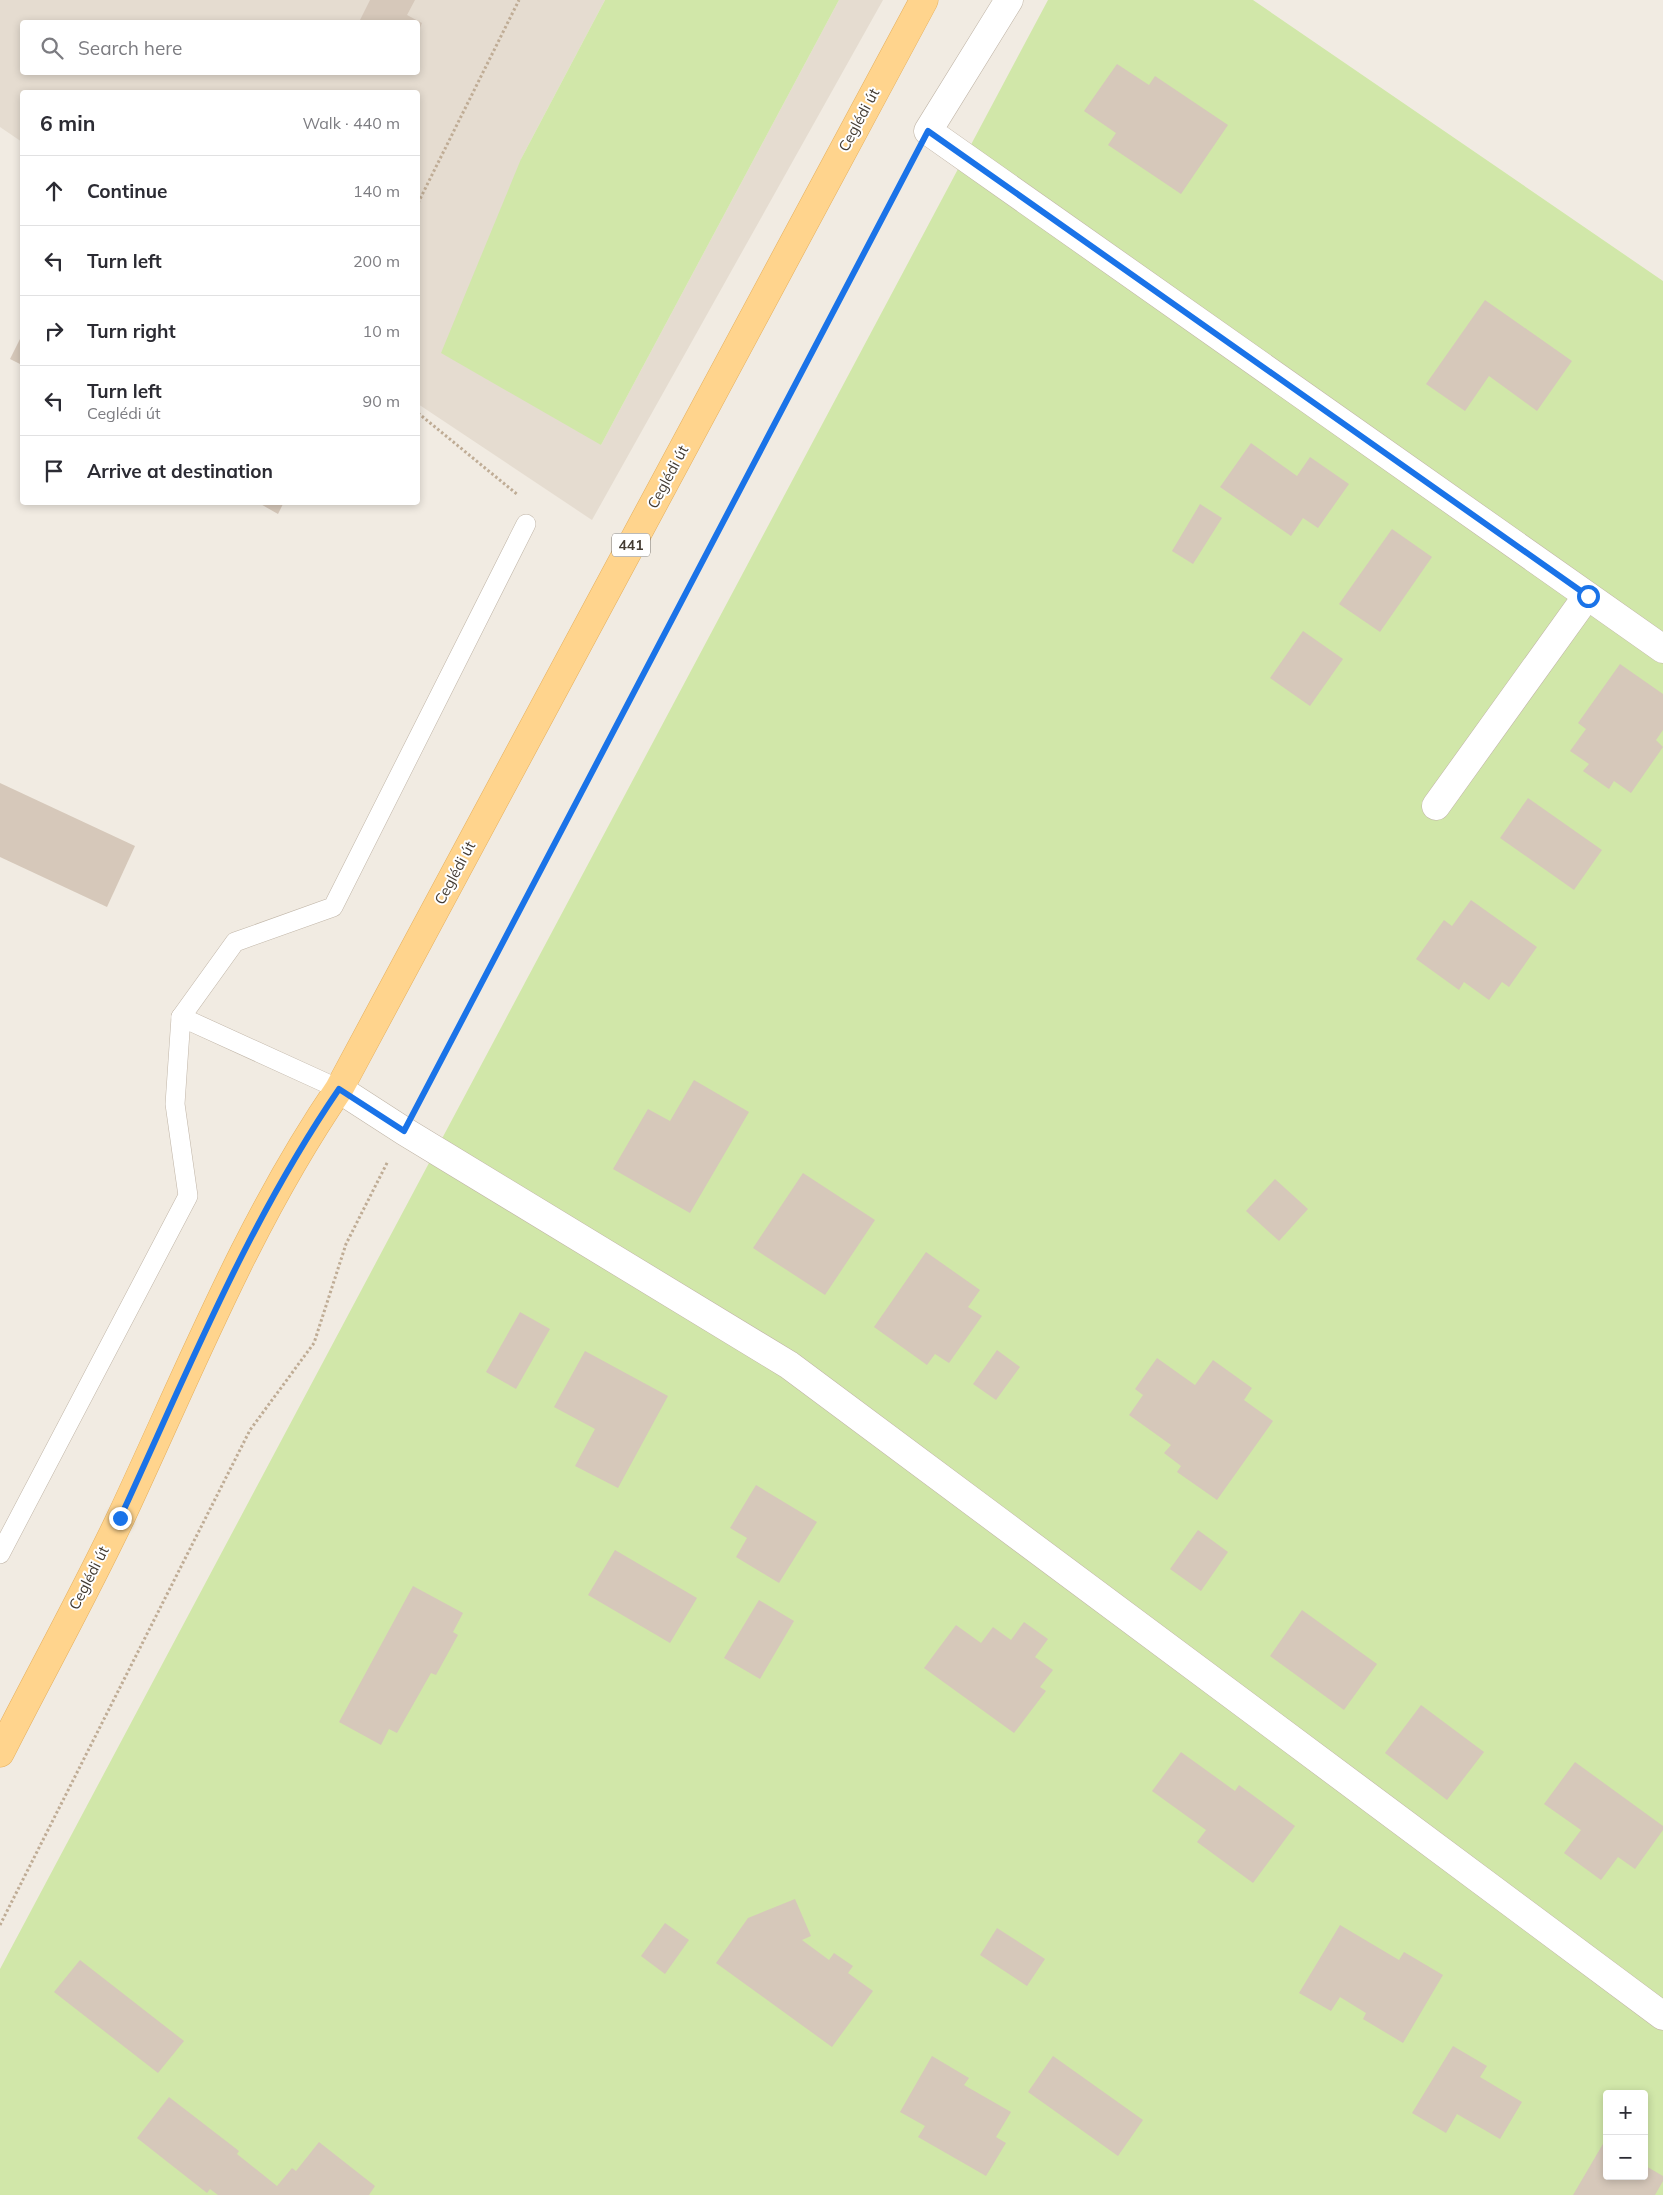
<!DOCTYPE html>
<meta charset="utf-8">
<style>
:root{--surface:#fff;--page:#f2f2f3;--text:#2b2b33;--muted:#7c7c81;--line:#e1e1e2}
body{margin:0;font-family:Mulish,sans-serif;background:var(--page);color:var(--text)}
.controls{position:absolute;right:15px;bottom:15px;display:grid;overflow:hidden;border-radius:5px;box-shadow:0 2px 8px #0003}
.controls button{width:45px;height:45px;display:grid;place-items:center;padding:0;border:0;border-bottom:1px solid var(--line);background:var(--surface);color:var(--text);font:25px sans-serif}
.stop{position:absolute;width:15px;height:15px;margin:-11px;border:4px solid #1a73e8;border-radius:50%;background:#fff}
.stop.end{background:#1a73e8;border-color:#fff;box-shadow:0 1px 5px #0008}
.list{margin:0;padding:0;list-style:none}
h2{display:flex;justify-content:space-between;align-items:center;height:65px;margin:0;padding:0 20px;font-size:21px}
h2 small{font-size:16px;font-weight:400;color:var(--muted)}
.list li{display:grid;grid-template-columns:32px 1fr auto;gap:15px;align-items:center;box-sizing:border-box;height:70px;padding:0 20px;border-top:1px solid var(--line)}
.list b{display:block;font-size:19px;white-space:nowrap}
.list p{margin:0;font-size:16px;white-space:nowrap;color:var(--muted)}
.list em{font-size:16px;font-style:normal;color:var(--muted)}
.icon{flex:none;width:28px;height:28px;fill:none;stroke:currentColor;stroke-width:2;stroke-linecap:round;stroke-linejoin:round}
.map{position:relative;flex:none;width:1663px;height:2195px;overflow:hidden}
.search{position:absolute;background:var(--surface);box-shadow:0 2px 8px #0003;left:20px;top:20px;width:400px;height:55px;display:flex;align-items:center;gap:12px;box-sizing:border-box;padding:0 18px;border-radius:5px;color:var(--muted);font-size:19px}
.panel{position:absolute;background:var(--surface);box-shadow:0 2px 8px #0003;left:20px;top:90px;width:400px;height:415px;border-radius:5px}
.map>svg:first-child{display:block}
.residential{fill:#e5dcd0;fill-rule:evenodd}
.green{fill:#d1e7a9;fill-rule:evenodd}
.building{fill:#d6c8ba}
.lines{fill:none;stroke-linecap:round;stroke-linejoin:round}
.lane-casing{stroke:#c0b5a7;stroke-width:20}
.street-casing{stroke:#c0b5a7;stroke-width:29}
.primary-casing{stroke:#e5af5c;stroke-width:29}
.path{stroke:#bfac95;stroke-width:3;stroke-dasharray:2.5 2.5;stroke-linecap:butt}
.lane{stroke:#fff;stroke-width:19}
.street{stroke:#fff;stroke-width:28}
.primary{stroke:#ffd48d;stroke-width:28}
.route{stroke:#1a73e8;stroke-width:6}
.labels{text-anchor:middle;stroke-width:4;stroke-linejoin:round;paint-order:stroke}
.shield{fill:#fff;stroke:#7b7670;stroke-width:1}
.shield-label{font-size:14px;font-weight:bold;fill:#433b32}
.street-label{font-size:15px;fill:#433b32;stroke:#fff}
</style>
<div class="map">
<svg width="1663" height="2195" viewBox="0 0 1663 2195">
<rect width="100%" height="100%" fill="#f1ebe2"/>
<path class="residential" d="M0 0H605L521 159 601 445 839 0H883L592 520 418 404V92H22V142L0 127ZM22 22H418V72H22Z"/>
<g class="green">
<path d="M605 0H839L601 445 441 353 521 159Z"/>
<path d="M1048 0H1253L1663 281V2195H0V1969ZM1607 2094H1644V2176H1607Z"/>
</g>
<g class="building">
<path d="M370 0H415L407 15 422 23 418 32V22H359Z"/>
<path d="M1117 64 1149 85 1155 76 1228 125 1181 194 1108 145 1116 133 1084 111Z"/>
<path d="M1485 300 1572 361 1537 411 1489 376 1465 411 1426 384Z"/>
<path d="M22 335V365L10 359Z"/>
<path d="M1251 443 1297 476 1310 457 1349 484 1318 528 1303 518 1291 536 1220 487Z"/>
<path d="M257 502H284L278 514Z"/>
<path d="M1200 504 1222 518 1193 564 1172 551Z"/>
<path d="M1392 529 1432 557 1380 632 1339 604Z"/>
<path d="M1303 631 1343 659 1310 706 1270 678Z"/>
<path d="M1620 664 1663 694V730L1656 740 1663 747 1631 793 1614 781 1609 789 1583 771 1589 764 1570 751 1586 729 1578 723Z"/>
<path d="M0 783 135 846 107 907 0 857Z"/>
<path d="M1528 798 1602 850 1574 890 1500 838Z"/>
<path d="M1471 900 1537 947 1509 987 1502 982 1489 1000 1464 982 1459 990 1416 959 1444 920 1452 926Z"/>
<path d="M694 1080 749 1112 690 1213 613 1169 648 1109 670 1121Z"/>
<path d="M803 1173 875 1220 825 1295 753 1248Z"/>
<path d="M1275 1179 1308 1209 1279 1241 1246 1211Z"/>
<path d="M926 1252 980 1290 968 1307 982 1316 949 1363 935 1354 927 1365 874 1327Z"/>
<path d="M520 1312 550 1329 516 1389 486 1372Z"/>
<path d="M997 1350 1020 1367 996 1400 973 1384Z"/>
<path d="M585 1351 668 1396 618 1488 575 1466 595 1429 554 1407Z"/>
<path d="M1157 1358 1195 1385 1213 1360 1252 1388 1244 1400 1273 1421 1217 1500 1177 1472 1181 1466 1164 1453 1171 1445 1129 1415 1143 1395 1135 1389Z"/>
<path d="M756 1485 817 1522 779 1583 736 1557 747 1538 730 1528Z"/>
<path d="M1198 1530 1228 1552 1201 1591 1170 1569Z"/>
<path d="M615 1550 697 1598 670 1643 588 1595Z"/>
<path d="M413 1586 463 1613 453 1632 458 1635 436 1675 431 1673 397 1733 389 1729 381 1745 339 1722Z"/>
<path d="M759 1600 794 1621 760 1679 724 1658Z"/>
<path d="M1302 1610 1377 1664 1344 1710 1270 1656Z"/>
<path d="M1024 1622 1048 1639 1035 1657 1053 1670 1040 1687 1046 1691 1014 1733 924 1668 956 1625 981 1643 993 1627 1011 1640Z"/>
<path d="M1421 1705 1484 1752 1447 1800 1385 1753Z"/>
<path d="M1181 1752 1235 1791 1239 1785 1295 1826 1253 1883 1197 1842 1206 1830 1152 1791Z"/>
<path d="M1575 1762 1663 1826V1830L1635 1869 1618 1857 1601 1880 1564 1853 1581 1830 1544 1804Z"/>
<path d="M795 1899 811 1936 802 1940 829 1960 834 1953 853 1966 848 1973 873 1991 832 2047 716 1963 748 1918Z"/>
<path d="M665 1923 689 1940 665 1974 641 1956Z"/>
<path d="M1340 1925 1399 1960 1404 1952 1443 1975 1403 2043 1363 2019 1366 2013 1340 1997 1331 2011 1299 1993Z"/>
<path d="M997 1928 1045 1959 1027 1986 980 1955Z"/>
<path d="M80 1960 184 2041 158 2073 54 1992Z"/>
<path d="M1453 2046 1487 2066 1480 2077 1522 2102 1500 2139 1457 2114 1446 2133 1412 2113Z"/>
<path d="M932 2056 969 2078 964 2085 1011 2112 996 2137 1006 2143 986 2176 918 2137 925 2126 900 2112Z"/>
<path d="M1053 2056 1143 2120 1118 2156 1028 2092Z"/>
<path d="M169 2097 239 2151 237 2154 277 2186 292 2168 296 2171 319 2142 375 2186 369 2195H218L210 2189 207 2193 137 2138Z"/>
<path d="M1607 2137V2176H1644V2165L1663 2176V2181L1655 2195H1573Z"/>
</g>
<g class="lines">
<g class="lane-casing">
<g id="lane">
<path d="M181 1017 339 1089"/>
<path d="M0 1554 188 1196 175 1104 181 1017 235 942 333 907 526 524"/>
</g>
</g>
<g class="street-casing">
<g id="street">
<path d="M1009 0 928 131 1663 649"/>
<path d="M1436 806 1587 596"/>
<path d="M339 1089 404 1131 789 1365 1663 2016"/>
</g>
</g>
<g class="primary-casing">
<path id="primary" d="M0 1753C40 1674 83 1597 121 1517 189 1372 248 1222 339 1089L924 0"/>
</g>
<g class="path">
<path d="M418 203 519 0"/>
<path d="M418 413 518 495"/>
<path d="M419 1102 912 160"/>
<path d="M0 1925 250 1430 314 1343 346 1244 388 1161"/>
</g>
<use href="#lane" class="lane"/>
<use href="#street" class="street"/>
<use href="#primary" class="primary"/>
</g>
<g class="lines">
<path class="route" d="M120 1518C187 1373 248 1222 339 1089L404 1131 928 131 1588 596"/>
</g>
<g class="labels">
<rect class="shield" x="612" y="533.5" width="38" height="23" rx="4"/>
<g class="shield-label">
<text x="631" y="550">441</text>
</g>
<g class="street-label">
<text transform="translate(859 120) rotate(-62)" y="5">Ceglédi út</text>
<text transform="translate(668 477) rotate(-62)" y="5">Ceglédi út</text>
<text transform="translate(455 873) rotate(-62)" y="5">Ceglédi út</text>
<text transform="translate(89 1578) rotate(-63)" y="5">Ceglédi út</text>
</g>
</g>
</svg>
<div class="controls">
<button>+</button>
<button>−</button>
</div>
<div class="stop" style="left:1588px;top:596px"></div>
<div class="stop end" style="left:120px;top:1518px"></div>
<div class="search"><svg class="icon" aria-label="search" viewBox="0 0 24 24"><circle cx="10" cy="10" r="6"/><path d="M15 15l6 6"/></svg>Search here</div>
<section class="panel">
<h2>6 min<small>Walk · 440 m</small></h2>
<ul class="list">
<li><svg class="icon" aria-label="ahead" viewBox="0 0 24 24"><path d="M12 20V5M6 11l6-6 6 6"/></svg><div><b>Continue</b></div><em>140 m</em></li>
<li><svg class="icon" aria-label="left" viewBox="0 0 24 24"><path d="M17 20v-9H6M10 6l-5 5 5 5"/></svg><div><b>Turn left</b></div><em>200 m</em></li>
<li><svg class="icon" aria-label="right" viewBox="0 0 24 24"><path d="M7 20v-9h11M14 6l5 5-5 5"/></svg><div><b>Turn right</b></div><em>10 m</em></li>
<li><svg class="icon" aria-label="left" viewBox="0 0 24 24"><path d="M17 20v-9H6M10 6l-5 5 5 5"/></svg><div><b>Turn left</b><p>Ceglédi út</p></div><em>90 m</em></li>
<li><svg class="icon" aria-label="arrive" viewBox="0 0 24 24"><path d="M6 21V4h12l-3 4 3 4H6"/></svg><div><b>Arrive at destination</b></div></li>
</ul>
</section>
</div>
